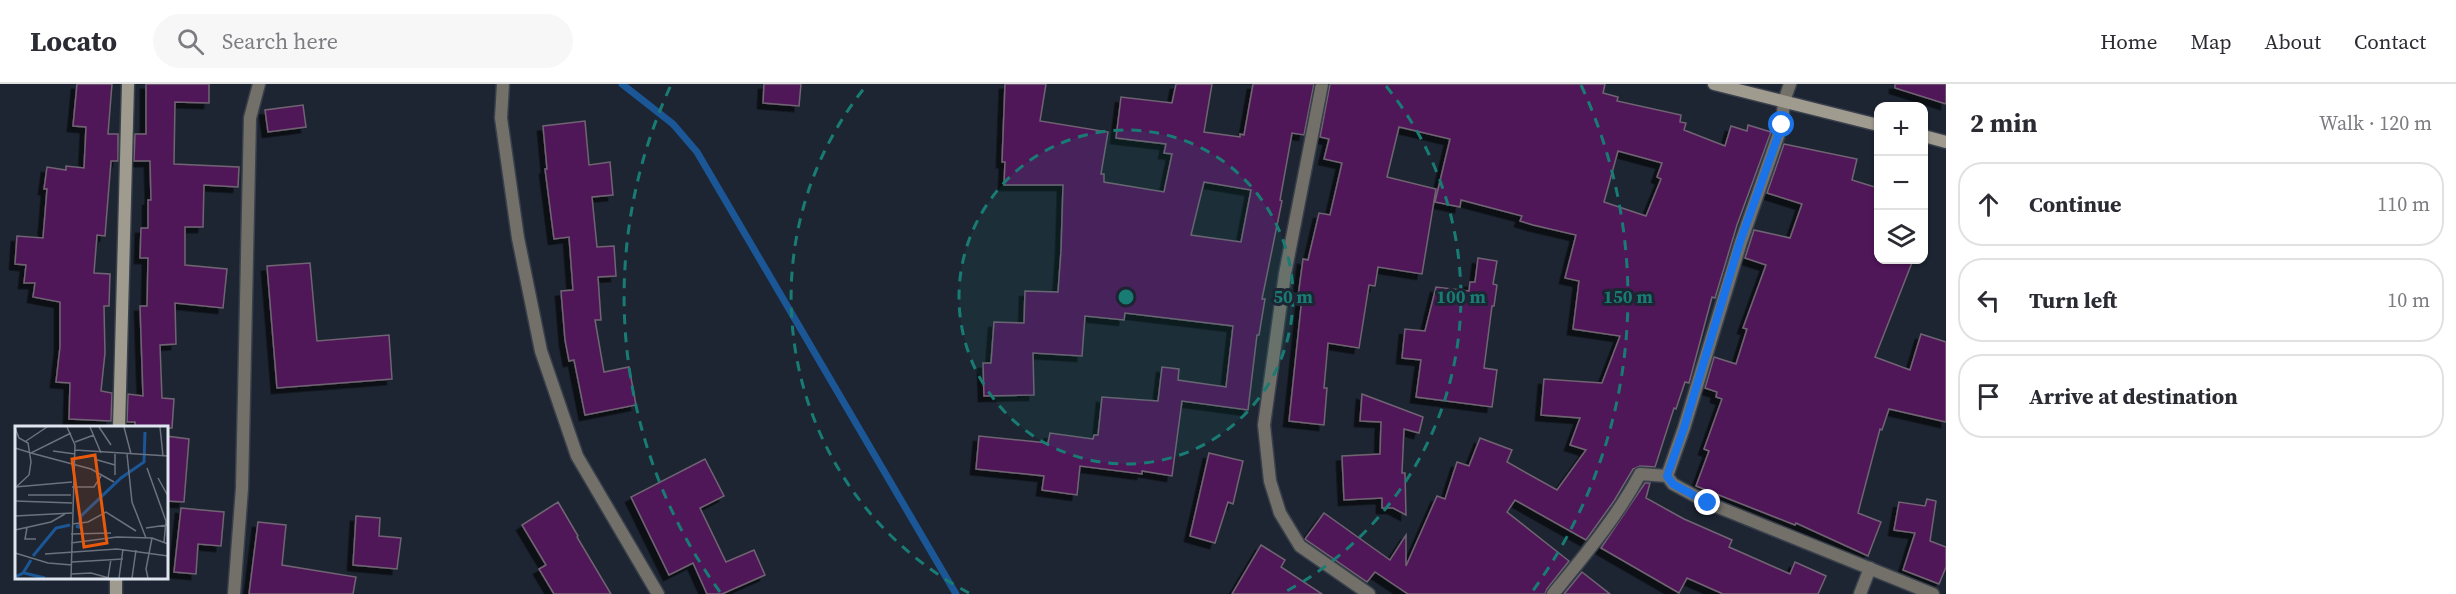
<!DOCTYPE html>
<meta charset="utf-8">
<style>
:root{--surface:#fff;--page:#f7f7f7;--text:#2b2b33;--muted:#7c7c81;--line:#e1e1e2}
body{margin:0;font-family:"Source Serif 4",serif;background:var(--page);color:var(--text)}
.controls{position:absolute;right:18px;top:18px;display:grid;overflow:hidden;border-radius:12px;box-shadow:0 2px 4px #0004}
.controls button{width:54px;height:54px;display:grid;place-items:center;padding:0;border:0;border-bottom:2px solid var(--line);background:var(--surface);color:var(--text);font:30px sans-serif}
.stop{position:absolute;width:18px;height:18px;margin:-14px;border:4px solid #1a73e8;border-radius:50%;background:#fff}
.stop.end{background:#1a73e8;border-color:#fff;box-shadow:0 2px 6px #0008}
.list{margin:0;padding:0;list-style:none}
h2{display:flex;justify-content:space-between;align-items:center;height:78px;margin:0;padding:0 24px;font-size:26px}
h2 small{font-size:20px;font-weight:400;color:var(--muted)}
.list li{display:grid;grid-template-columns:39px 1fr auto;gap:18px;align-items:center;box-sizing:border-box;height:84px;margin:0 12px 12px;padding:0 12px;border:2px solid var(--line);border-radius:24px}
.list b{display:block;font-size:22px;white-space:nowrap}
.list em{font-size:20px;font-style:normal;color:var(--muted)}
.icon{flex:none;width:33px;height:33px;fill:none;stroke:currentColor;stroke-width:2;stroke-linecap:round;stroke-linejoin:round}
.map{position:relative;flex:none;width:1946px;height:510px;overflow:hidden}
header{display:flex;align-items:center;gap:36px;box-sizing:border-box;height:84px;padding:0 30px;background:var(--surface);border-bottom:2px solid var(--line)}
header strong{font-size:28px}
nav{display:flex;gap:33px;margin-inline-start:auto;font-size:21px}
.search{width:420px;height:54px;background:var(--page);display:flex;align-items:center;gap:15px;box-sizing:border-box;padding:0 21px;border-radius:33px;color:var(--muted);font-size:22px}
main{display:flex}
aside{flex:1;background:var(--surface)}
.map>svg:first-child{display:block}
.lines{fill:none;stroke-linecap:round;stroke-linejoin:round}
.stream{stroke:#1b5696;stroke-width:7}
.building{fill:#501859;stroke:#706472;stroke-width:1.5;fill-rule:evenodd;filter:url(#shadow)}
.street-casing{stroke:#38404c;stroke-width:15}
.secondary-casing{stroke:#38404c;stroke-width:15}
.street{stroke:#737069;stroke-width:12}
.secondary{stroke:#a09b8f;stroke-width:12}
.route{stroke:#1a73e8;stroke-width:8}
.ring{fill:none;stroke:#197c74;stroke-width:3;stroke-dasharray:10 8}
.inset-river{fill:none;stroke:#1b5696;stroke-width:3}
.inset-road{fill:none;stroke:#6b727e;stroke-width:1.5}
.view{fill:#e8590c;fill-opacity:0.15;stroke:#e8590c;stroke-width:3}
.inset-edge{fill:none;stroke:#e0e6ef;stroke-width:3}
.centre{fill:#197c74;stroke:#1d2532;stroke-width:3}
.ring-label{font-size:18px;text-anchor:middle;font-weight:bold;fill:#197c74;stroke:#1d2532;stroke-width:6;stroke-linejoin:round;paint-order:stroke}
</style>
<header>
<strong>Locato</strong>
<div class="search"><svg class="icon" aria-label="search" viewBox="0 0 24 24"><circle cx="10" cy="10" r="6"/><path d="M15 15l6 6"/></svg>Search here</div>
<nav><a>Home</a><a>Map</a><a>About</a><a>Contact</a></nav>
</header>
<main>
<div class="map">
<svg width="1946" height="510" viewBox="0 0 1946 510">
<defs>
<filter id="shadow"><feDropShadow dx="-5.5" dy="5.5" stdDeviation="0" flood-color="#0009"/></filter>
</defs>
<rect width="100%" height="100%" fill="#1d2532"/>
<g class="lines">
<path class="stream" d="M622 0 673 40 697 68 956 510"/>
</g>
<g class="building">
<path d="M77 0H112L108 50H118V77H111L105 152 97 151 94 189 110 190 109 222H104L105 269 101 307 112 309 111 337 69 335 70 299 56 298 60 263V218L33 213 35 199H24L26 181 15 180 17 152 43 154 47 105H44L47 83 66 86V82L84 84 86 43 73 42Z"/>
<path d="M146 0H209V19L175 18 174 80 239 83 238 103 204 101 203 143H185V181L227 185 223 224 175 219 176 260 160 261 162 314 174 315 172 344H135V338H127L128 310 143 312 140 222H147L148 174H140L141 144H148V116H151L150 77H134L135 50H146Z"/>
<path d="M764 0H801L799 22 763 19Z"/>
<path d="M1005 0H1046L1040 37 1108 48 1101 90H1104V98L1164 108 1172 70 1164 69 1166 60 1116 54 1121 13 1172 19 1176 0H1212L1204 48 1240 53V50L1244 51 1253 0H1314L1304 51 1292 49 1280 116 1282 117 1262 215H1265L1259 251H1257L1248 326 1182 317 1172 392 1142 387V390L1080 382 1077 411 1042 406 1044 392 976 385 979 352 1048 359 1050 349 1093 355 1094 351H1098L1102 313 1158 317 1162 283 1179 285 1178 296 1226 303 1233 242 1125 229 1124 236 1085 232 1082 272 1033 269 1034 311 984 312 983 279H991L994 238 1024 239 1025 207 1058 208 1061 167 1063 101H1004L1005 78H1002ZM1204 98 1251 106 1241 158 1191 151Z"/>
<path d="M1330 0H1605L1603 9 1618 13 1617 17 1681 31 1680 38 1686 39 1684 46 1725 62 1731 42 1747 47 1748 41 1771 48 1737 141 1715 214 1712 213 1689 299 1685 298 1676 325 1674 324 1655 383 1640 382 1633 385 1614 417 1586 456 1515 416 1507 428 1569 477 1547 505 1545 510H1408L1375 488 1367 498 1305 455 1324 429 1390 476 1406 451V482L1437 412 1445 415 1457 378 1469 382 1480 354 1512 366 1507 378 1557 406 1586 366 1570 361 1580 334 1541 331 1544 295 1602 299 1620 252 1573 245 1579 197 1565 194 1576 151 1533 141 1520 137 1522 132 1461 116 1460 123 1435 118 1450 55 1399 43 1387 93 1436 105 1422 190 1378 183 1375 202 1369 201 1359 264 1328 259 1324 304H1327L1324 341 1289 337 1302 213H1298L1303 175 1308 176 1319 129 1330 131 1342 79 1324 75 1329 55 1320 53ZM1618 67 1662 79 1657 93 1661 95 1646 132 1604 118Z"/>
<path d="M1895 0H1946V20L1895 4Z"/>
<path d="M303 21 306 43 268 48 265 26Z"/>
<path d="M585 37 589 81 610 78 613 111 592 113 597 163 614 162 616 192 598 193 601 236H595L604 288 629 283 636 321 585 331 574 276 569 277 565 256 561 207 573 206 569 153 554 155 545 85H547L543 42Z"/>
<path d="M1784 60 1857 75 1852 96 1878 104V176H1913L1875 273 1910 286 1921 250 1946 258V338L1889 325 1882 346 1880 345 1858 429 1881 438 1868 472 1796 439 1795 441 1696 402 1709 367 1704 365 1722 315 1716 313 1717 308 1705 304 1714 273 1736 280 1747 245 1743 244 1766 181 1745 174 1754 146 1790 154 1802 120 1767 109Z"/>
<path d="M1478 174 1497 177 1493 200 1497 201 1494 222H1492L1484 284 1497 286 1492 323 1416 313 1421 276 1402 274 1405 245 1425 247 1436 203 1469 207 1470 198H1475Z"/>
<path d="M310 179 317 257 389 251 392 295 277 304 267 182Z"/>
<path d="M1362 310 1423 333 1419 349 1404 345 1402 389H1405L1406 431 1393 424H1382V414L1344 416 1342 372 1380 370 1381 338 1360 337Z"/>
<path d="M166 352 189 355 184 418 166 417Z"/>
<path d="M1209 369 1243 377 1233 420 1228 418 1215 459 1190 452Z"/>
<path d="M705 375 724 412 700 424 726 478 754 466 765 491 722 510H707L693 479 669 491 631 413Z"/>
<path d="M1645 399H1650L1646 414 1684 435 1732 456 1729 463 1790 490 1795 478 1826 492 1818 510H1723L1687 494 1679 509 1601 464Z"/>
<path d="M1927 415 1936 417 1930 457 1946 463V483L1939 500 1903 486 1915 449 1894 446 1899 418 1925 422Z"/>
<path d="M558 418 578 452 577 453 611 510H554L539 485 546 481 522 441Z"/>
<path d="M181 424 224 428 221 462 198 460 196 490 174 488Z"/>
<path d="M356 432 380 434 379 452 401 454 397 485 353 481Z"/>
<path d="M258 438 286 441 282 481 356 493 353 510H249Z"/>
<path d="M1261 461 1285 476 1281 483 1322 510H1232Z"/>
<path d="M1582 488 1610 510H1564Z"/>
</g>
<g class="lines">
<g class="street-casing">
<g id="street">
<path d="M503 0 501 34 518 154 541 267 577 372 658 510"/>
<path d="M1322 0 1285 190 1264 341 1270 397 1280 429 1300 462 1369 510"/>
<path d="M1667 392 1684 344 1741 158 1782 41 1784 17 1790 0"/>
<path d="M234 510 242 404 250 34 259 0"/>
<path d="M1553 510C1584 472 1617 433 1640 390L1667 392 1673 400 1708 419 1933 510"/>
<path d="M1860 510 1870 484"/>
</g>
</g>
<g class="secondary-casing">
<g id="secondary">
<path d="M1714 0 1878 41"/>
<path d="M1924 52 1946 58"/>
<path d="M119 344 128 0"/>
<path d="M116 510V494"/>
</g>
</g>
<use href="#street" class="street"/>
<use href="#secondary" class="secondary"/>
</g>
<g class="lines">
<path class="route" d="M1708 419 1673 400 1667 392 1684 344 1740 158 1782 41"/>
</g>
<circle cx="1126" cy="213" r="167" fill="#197c74" fill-opacity=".12"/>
<g class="ring">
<circle cx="1126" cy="213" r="167"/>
<path d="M969 509A335 335 0 0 1 866 2M1386 2A335 335 0 0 1 1283 509"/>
<path d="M720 508A502 502 0 0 1 671 1M1581 1A502 502 0 0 1 1532 508"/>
</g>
<g transform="translate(15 342)">
<rect width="153" height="153" fill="#1d2532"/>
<path class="inset-river" d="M61 100 64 101 66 90 106 52 129 36 130 6M18 130 41 102 55 99M9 147 30 152M0 151 8 147 16 134"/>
<path class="inset-road" d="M52 1 60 19 56 152M75 1 86 27M84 1 96 19M109 1 116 28M145 1 148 30M0 2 4 12 13 17 16 36 14 49 0 62M11 15 32 1M60 16 79 9M0 22 16 27 56 7M60 24 153 30M38 25 60 28M16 27 76 43 99 56M112 28 117 76 131 112M79 33 100 39M132 42 151 95 149 116M100 49V28M143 52 153 70M0 61 57 56M57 61H79L86 50M13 69H56M0 75 57 77M0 90 57 87M57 98 73 96 91 86 121 105M12 102 10 113H21M131 102 152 99M0 104 36 96 50 88M56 108 96 107M56 117 102 111 137 112 153 118M0 127 33 137 57 139M30 128 102 123 153 130M57 136 108 133M56 148 76 147 94 152M93 152 96 133M104 152 108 123M117 152 121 124M133 152 131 143 137 112"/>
<path class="view" d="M80 29 92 117 69 121 57 33Z"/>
<rect width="153" height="153" class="inset-edge"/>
</g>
<circle cx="1126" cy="213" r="9" class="centre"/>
<g class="ring-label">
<text x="1293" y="219">50 m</text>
<text x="1461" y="219">100 m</text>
<text x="1628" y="219">150 m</text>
</g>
</svg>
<div class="controls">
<button>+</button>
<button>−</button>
<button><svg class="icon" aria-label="layers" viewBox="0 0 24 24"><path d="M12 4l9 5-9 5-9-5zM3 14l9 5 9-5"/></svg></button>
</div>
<div class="stop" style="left:1782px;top:41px"></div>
<div class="stop end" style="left:1708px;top:419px"></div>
</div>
<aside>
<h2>2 min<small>Walk · 120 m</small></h2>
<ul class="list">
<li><svg class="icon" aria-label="ahead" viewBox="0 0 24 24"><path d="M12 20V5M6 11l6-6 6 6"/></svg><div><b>Continue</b></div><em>110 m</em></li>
<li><svg class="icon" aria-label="left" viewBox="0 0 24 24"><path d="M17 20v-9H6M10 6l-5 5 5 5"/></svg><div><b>Turn left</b></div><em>10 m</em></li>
<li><svg class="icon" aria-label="arrive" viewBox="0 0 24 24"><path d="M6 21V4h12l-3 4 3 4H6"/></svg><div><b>Arrive at destination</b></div></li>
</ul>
</aside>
</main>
